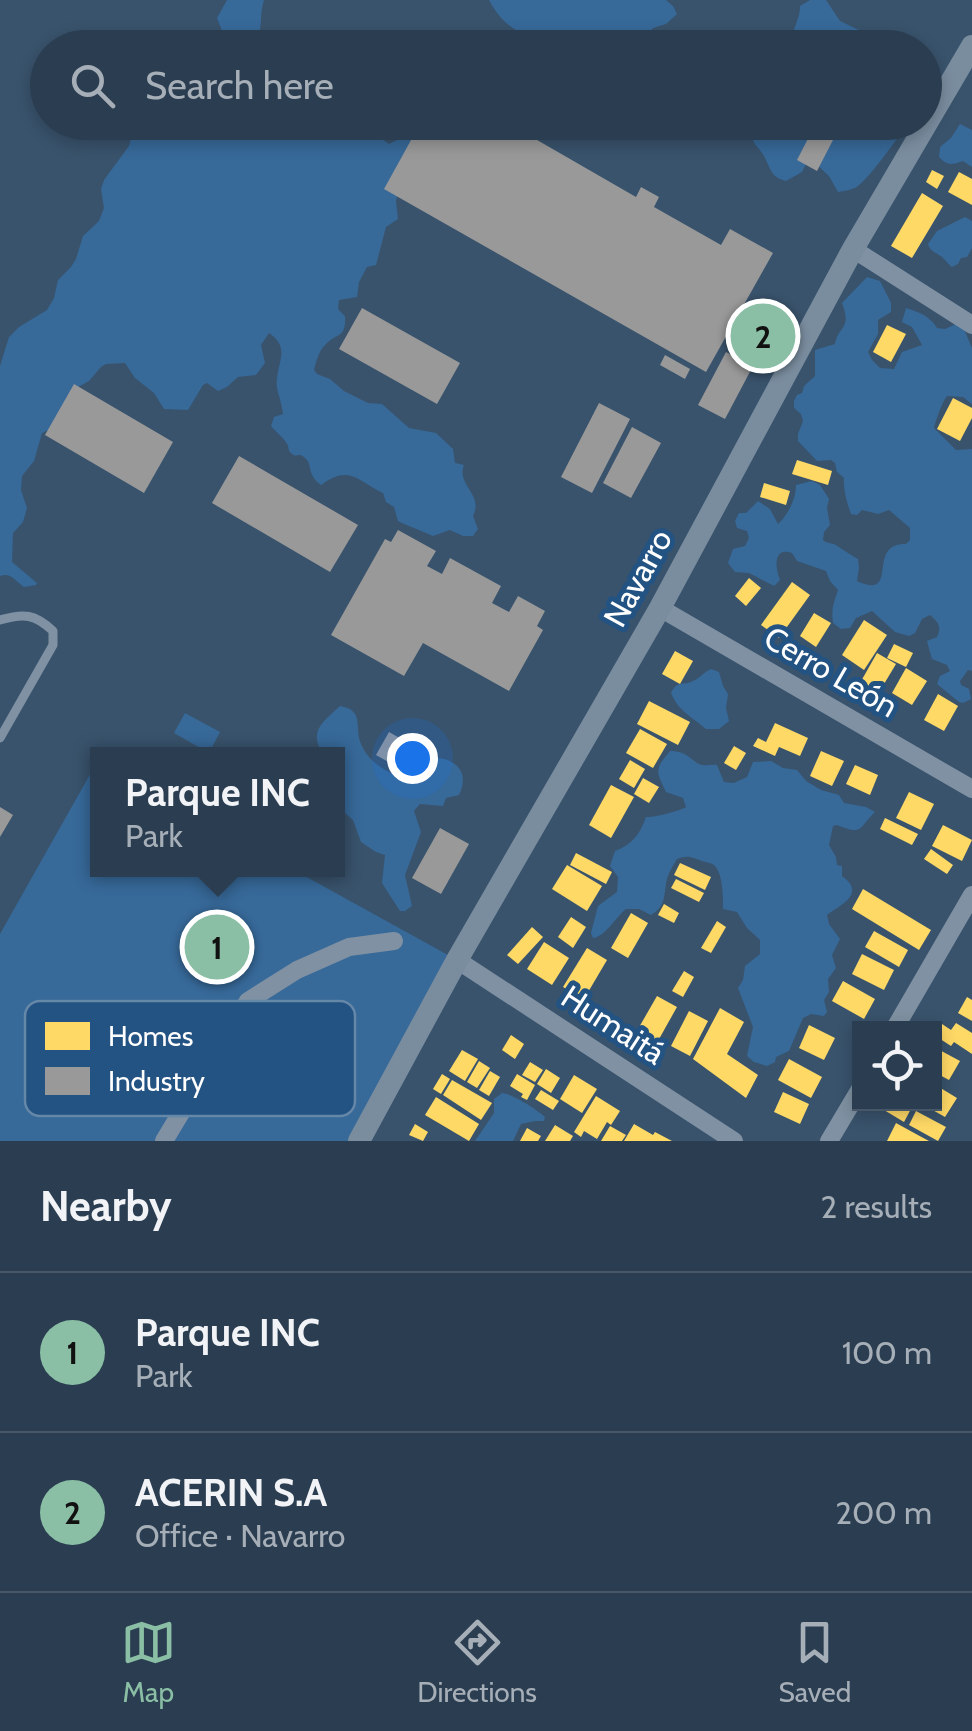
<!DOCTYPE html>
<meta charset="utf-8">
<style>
:root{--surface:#2b3e51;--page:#334558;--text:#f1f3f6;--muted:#a6aeb7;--line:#475768;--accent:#8abfa5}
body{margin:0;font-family:Cabin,sans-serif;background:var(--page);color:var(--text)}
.controls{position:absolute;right:30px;bottom:30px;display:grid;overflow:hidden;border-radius:0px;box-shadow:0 5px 15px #0003}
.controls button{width:90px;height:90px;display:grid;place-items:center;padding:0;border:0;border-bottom:2px solid var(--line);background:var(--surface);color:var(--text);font:50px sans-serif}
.you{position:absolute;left:412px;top:758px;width:35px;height:35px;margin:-25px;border:8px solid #fff;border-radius:50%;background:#1a73e8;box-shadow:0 0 0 15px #1a73e833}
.badge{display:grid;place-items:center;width:65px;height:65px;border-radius:50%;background:var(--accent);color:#111;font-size:32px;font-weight:700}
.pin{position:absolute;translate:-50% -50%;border:5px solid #fff;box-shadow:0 2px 10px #0006}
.popup{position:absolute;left:90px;top:747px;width:255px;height:130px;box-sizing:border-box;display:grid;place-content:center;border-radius:0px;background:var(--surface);filter:drop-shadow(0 2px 8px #0005);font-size:32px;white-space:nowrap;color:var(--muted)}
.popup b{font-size:38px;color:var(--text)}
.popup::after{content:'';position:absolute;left:50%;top:100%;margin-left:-20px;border:20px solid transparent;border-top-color:var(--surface)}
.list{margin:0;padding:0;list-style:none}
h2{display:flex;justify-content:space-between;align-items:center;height:130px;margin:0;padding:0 40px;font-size:42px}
h2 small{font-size:32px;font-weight:400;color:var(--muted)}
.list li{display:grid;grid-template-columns:65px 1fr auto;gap:30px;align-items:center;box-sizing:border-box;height:160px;padding:0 40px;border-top:2px solid var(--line)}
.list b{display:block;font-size:38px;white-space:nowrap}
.list p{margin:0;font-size:32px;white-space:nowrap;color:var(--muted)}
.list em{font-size:32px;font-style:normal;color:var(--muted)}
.icon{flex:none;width:55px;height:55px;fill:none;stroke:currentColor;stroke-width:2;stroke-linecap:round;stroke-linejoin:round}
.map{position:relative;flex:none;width:972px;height:1141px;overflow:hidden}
.search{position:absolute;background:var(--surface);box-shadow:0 5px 15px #0003;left:30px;right:30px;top:30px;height:110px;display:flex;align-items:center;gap:25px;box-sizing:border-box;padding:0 35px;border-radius:55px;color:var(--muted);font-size:38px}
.sheet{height:450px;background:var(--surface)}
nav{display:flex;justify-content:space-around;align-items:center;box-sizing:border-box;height:140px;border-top:2px solid var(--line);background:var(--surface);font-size:28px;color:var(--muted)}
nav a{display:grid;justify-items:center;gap:5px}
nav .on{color:var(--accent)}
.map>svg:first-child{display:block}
.green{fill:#376999}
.homes{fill:#ffd966}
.industry{fill:#999}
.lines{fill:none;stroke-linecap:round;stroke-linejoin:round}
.lane{stroke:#7f91a2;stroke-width:9}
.street{stroke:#7f91a2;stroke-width:18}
.secondary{stroke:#7a8d9f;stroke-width:22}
.labels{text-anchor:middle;stroke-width:10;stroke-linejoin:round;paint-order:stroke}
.street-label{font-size:32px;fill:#fff;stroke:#235382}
.key{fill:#235382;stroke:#6587a8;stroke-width:2.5}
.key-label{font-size:28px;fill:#fff}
</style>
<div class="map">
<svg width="972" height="1141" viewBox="0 0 972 1141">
<rect width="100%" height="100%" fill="#39536c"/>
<g class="green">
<path d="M227 0H264C260 12 262 23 259 35L265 47H213L227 44 217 18Z"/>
<path d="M489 0H666L673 6 677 14 666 24 653 28 650 32 651 47H542L538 37C514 33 501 22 489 0Z"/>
<path d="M810 0H826L840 21 865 33 869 47H793C790 29 800 22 800 6Z"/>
<path d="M176 122 369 123 382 139 389 144 401 138 406 123H438L403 173 396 201 398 219 386 227 376 265 367 267 359 282 357 297 339 300 338 309 345 316C346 338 339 332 326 344 319 350 316 362 314 370L317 374 330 379 344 391 368 403 382 404 409 428 436 433 453 449 455 463 464 465C456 485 484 494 473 516L478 529 473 536H463L450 530 433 536 402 523 398 521 394 507 386 502 383 493C357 481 350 464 321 485 306 474 313 464 305 458 297 451 297 460 290 452 288 450 289 446 287 444 284 438 276 432 271 426L274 417 283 414C282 405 279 397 277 388 274 366 293 349 269 333L261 345 265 363 256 375 238 377 227 387 218 391 207 383 203 385 188 410 164 409 154 393 135 378 125 363 106 364 101 367 89 381 71 391 55 427 42 433 34 461 22 476 21 490 27 508 23 522 13 533 12 562 37 583 36 585 24 587C15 581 11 572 0 576V366L9 337 19 327 47 310 54 298 58 280 71 267 76 259 83 236 99 221 104 208 101 189 104 180 129 146 134 128 140 123 163 128Z"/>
<path d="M788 122 908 123C899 136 868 181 855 188 850 190 844 191 838 192L829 176 815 163 806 164 802 172 786 181C771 177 771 170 765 158 758 144 743 140 762 125 773 129 779 129 788 122Z"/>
<path d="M616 123H680L682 130C666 138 668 129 655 131 638 133 642 146 620 133Z"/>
<path d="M960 124 972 130V167L963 161C951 165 948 166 939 157L940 147 951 138Z"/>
<path d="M965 217 972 221V248L967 257 961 258 958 264 952 267C949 265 947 262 945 260 940 253 931 254 928 244L937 231Z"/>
<path d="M867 277 880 281 891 303V312L878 320V334L868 352 872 360 880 368 894 369 902 352 922 345 912 327 902 322 906 308C919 312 930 316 937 328L945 329 956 324 964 329 972 348V404L963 397 947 396C942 402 936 420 934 428L956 450 972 449V671L968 670 960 681 961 685 969 689 971 699 963 703 959 702 937 684 940 676 950 671 947 665 932 659 927 641 937 637C942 626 938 622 930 615L922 619 915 633 909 636 895 632 872 611 856 618 850 628 841 629 833 623C831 608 834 603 838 590L830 581 826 571 797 561 792 553C773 546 775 568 780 580L774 586 749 573 735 572 728 563 733 549 745 546 749 538 747 531 737 528 735 521 739 513H746L758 501 770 509 778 524C788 515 796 499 796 485L812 481 820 485 829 499 827 508 830 525 824 532 823 540C826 543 830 543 834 544 836 545 854 557 858 559L859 568 857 581C901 601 865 543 906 544L910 540V528L889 510 878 514 862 510 857 515 851 514C847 503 843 489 844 478L837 472 835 463 831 460 817 461 798 441V434L803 421 801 414 794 408V401L797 395 802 393 804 386 815 376V350L835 344C839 324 852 330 842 303Z"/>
<path d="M711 669 719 672 723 686 728 694 726 708 729 721 719 729H706C691 716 679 712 671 693 677 680 683 686 693 681 700 678 704 672 711 669Z"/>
<path d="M340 706C365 710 354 727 361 744 369 763 392 779 413 776L422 759C447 753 473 767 459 795L446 798 443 806 420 804 414 811 421 832 405 875 412 906 405 911H400L382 883 385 855 376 852 361 842 353 820 337 806V754H323C308 731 323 722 340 706Z"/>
<path d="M185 713 220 732 209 753 174 733Z"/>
<path d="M670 751C689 751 691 762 702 765 707 766 712 764 717 765L724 782 734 783 747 777 753 762 771 761 783 768 797 770 806 781 821 790 839 795 844 803 866 807 875 812C858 828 864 836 837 825L833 826 829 845 836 857 837 865 842 866V876C867 894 840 905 827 915L829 924 840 939 832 955 836 968 828 979 829 992 824 1000 827 1012 824 1016 811 1014 803 1018 789 1051 776 1057 775 1062 767 1066 754 1062 747 1056 753 1027 738 988 743 980 745 966 760 954V940L747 928 737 912 723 909C723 897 723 877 716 867 712 862 707 863 702 861 691 857 688 855 677 859 673 866 667 875 666 884 664 898 665 906 651 915L639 909H626C615 918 606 936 593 938L591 933 598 906 617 892 618 877 610 866 615 851C632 845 640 834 646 817 652 818 680 811 686 807L683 798 666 792C656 771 654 770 670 751Z"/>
<path d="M97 762V870H294L457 960 359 1141H0V934Z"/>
<path d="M502 1093C513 1094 536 1109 545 1117L544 1121H535L521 1124 513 1141H475L494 1113V1099Z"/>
</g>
<g class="homes">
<path d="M932 170 944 176 937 189 926 182Z"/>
<path d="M959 172 972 179V205L948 192Z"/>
<path d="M922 193 943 206 912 258 891 246Z"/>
<path d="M887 325 906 334 891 362 873 352Z"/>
<path d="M953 398 972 408V418L960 441 937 429Z"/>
<path d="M797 460 832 471 828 485 792 474Z"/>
<path d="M764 483 790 491 786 505 760 497Z"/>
<path d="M749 578 761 588 746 606 735 596Z"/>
<path d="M792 582 810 595 779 638 761 625Z"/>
<path d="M814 613 831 623 816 647 800 636Z"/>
<path d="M864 620 887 635 864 670 842 655Z"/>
<path d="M894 644 913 653 906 667 887 658Z"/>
<path d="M675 651 693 661 680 684 662 674Z"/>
<path d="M877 653 896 664 878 694 860 683Z"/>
<path d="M906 668 927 681 912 705 892 693Z"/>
<path d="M938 694 958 706 944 731 924 720Z"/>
<path d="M649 701 690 722 678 745 637 724Z"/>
<path d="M775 723 808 738 800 756 779 747 775 756 753 746 758 738 766 742Z"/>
<path d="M640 729 667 744 653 768 626 753Z"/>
<path d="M734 746 746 753 736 770 724 763Z"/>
<path d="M821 751 844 761 832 786 810 776Z"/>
<path d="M630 760 645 769 634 788 619 779Z"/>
<path d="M855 765 878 775 870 795 846 784Z"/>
<path d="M643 778 659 787 649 803 634 794Z"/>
<path d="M611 785 634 797 611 838 589 825Z"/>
<path d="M909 792 934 804 921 830 896 818Z"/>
<path d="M885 818 918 834 912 845 880 829Z"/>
<path d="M943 825 972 840 962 861 932 846Z"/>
<path d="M931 849 953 865 947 874 924 859Z"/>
<path d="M576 853 612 872 606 884 570 865Z"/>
<path d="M680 863 711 877 705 890 674 875Z"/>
<path d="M567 865 602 886 587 911 552 889Z"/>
<path d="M676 879 704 893 699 902 671 888Z"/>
<path d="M863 889 931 930 919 950 852 909Z"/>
<path d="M664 904 679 913 674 923 658 915Z"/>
<path d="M631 913 648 923 628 958 611 948Z"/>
<path d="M571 917 586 927 573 948 558 937Z"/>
<path d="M717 921 726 927 711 953 701 948Z"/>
<path d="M532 927 543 937 518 964 507 955Z"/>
<path d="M874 931 908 950 899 967 865 947Z"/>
<path d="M544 942 569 958 552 985 527 969Z"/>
<path d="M587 948 607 960 584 999 563 987Z"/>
<path d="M862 954 894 970 884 990 852 974Z"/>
<path d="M684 971 694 977 683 997 672 991Z"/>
<path d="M843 981 875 999 864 1019 832 1001Z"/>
<path d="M657 996 677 1007 654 1048 634 1036Z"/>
<path d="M967 997 972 1000V1021L958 1013Z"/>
<path d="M720 1008 744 1022 727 1054 758 1075 746 1098 693 1059Z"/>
<path d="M689 1011 708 1021 690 1056 671 1046Z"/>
<path d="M939 1022 951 1030 956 1023 972 1033V1054L954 1042 951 1046 934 1035V1029Z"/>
<path d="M809 1025 835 1038 824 1060 799 1048Z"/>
<path d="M511 1035 524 1044 515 1059 502 1050Z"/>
<path d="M934 1047 960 1061 949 1080 934 1072Z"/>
<path d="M462 1050 478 1059 465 1081 449 1071Z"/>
<path d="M789 1059 822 1077 811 1098 778 1080Z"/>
<path d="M479 1061 490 1068 477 1088 467 1082Z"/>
<path d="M530 1062 543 1070 535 1082 522 1075Z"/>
<path d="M546 1069 560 1078 551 1093 537 1084Z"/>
<path d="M490 1071 500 1077 489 1096 479 1090Z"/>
<path d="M442 1074 450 1079 441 1094 433 1089Z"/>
<path d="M517 1074 535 1085 527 1100 521 1097 523 1094 510 1086Z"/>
<path d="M574 1075 597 1089 582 1113 560 1099Z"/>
<path d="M452 1080 492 1103 481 1120 443 1095Z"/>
<path d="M934 1084 957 1098 945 1117 922 1104H934Z"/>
<path d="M541 1090 559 1101 553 1110 535 1099Z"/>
<path d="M783 1092 809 1104 800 1124 774 1112Z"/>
<path d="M596 1096 620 1111 611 1125 607 1122 597 1139 584 1131 581 1137 574 1132Z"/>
<path d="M436 1097 479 1124 469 1141 425 1115Z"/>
<path d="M887 1104H905L912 1107 904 1122 884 1110Z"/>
<path d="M916 1111 946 1127 938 1141 909 1125Z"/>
<path d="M896 1123 916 1134 929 1141H887Z"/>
<path d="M415 1124 428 1132 423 1141 409 1135Z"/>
<path d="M634 1124 653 1135 655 1132 672 1141H624Z"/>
<path d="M555 1125 573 1136 570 1141H545Z"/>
<path d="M610 1126 626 1135 622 1141H601Z"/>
<path d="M527 1128 541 1136 538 1141H520Z"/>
</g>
<g class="industry">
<path d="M421 122H506L636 197 641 187 659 197 654 207 721 245 730 229 773 253 706 372 384 189Z"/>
<path d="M813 129 833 140 817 171 797 160Z"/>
<path d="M362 308 460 363 437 404 339 349Z"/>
<path d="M726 352 753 366 725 419 698 405Z"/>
<path d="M665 355 690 369 685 379 660 365Z"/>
<path d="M74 384 173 442 144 493 45 435Z"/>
<path d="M599 403 630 419 592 493 561 477Z"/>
<path d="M632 427 661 443 631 498 603 483Z"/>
<path d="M239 456 358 525 330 572 212 503Z"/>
<path d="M398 530 436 551 427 566 442 574 450 558 501 586 492 603 509 612 518 596 545 611 537 626 543 630 509 691 423 643 404 676 331 635 385 539 391 542Z"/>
<path d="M389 732 421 750 408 773 376 755Z"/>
<path d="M0 807 13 815 0 837Z"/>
<path d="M440 828 469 844 441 894 412 878Z"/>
</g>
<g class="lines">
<path class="lane" d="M0 620C24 613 35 614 53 631V645L0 738"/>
<g class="street">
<path d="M853 249 972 325"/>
<path d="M660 608 972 789"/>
<path d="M457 960 734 1141"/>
<path d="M895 1028 972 895"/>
<path d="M164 1141 248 1001 297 970 349 947 394 941"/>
<path d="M829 1141 860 1089"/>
</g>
<path class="secondary" d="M359 1141 457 960 660 608 853 249 972 46"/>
</g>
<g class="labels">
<g class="street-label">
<text transform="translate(638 578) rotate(-61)" y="11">Navarro</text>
<text transform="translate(831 672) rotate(30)" y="11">Cerro León</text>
<text transform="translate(613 1025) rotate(33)" y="11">Humaitá</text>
</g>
</g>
<rect x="25" y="1001" width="330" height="115" rx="15" class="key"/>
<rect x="45" y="1022" width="45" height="28" fill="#ffd966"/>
<rect x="45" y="1067" width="45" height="28" fill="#999"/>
<g class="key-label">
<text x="108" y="1046">Homes</text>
<text x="108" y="1091">Industry</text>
</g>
</svg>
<div class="controls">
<button><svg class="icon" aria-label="locate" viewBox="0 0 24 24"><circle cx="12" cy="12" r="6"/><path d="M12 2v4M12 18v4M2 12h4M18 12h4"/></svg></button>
</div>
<div class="you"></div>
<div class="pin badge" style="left:217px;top:947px">1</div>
<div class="popup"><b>Parque INC</b>Park</div>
<div class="pin badge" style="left:763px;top:336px">2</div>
<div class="search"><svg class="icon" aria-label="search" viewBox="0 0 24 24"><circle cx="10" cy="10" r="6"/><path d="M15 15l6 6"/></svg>Search here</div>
</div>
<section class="sheet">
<h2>Nearby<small>2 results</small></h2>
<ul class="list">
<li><span class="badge">1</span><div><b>Parque INC</b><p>Park</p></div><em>100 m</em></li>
<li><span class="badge">2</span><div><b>ACERIN S.A</b><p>Office · Navarro</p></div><em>200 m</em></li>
</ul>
</section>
<nav>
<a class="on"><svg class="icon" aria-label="map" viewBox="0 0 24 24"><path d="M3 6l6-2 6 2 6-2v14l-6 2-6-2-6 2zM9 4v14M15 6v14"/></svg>Map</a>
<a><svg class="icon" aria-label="directions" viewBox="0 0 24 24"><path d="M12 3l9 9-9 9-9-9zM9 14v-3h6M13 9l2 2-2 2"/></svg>Directions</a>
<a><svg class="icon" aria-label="saved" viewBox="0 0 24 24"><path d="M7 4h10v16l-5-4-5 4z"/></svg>Saved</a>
</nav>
